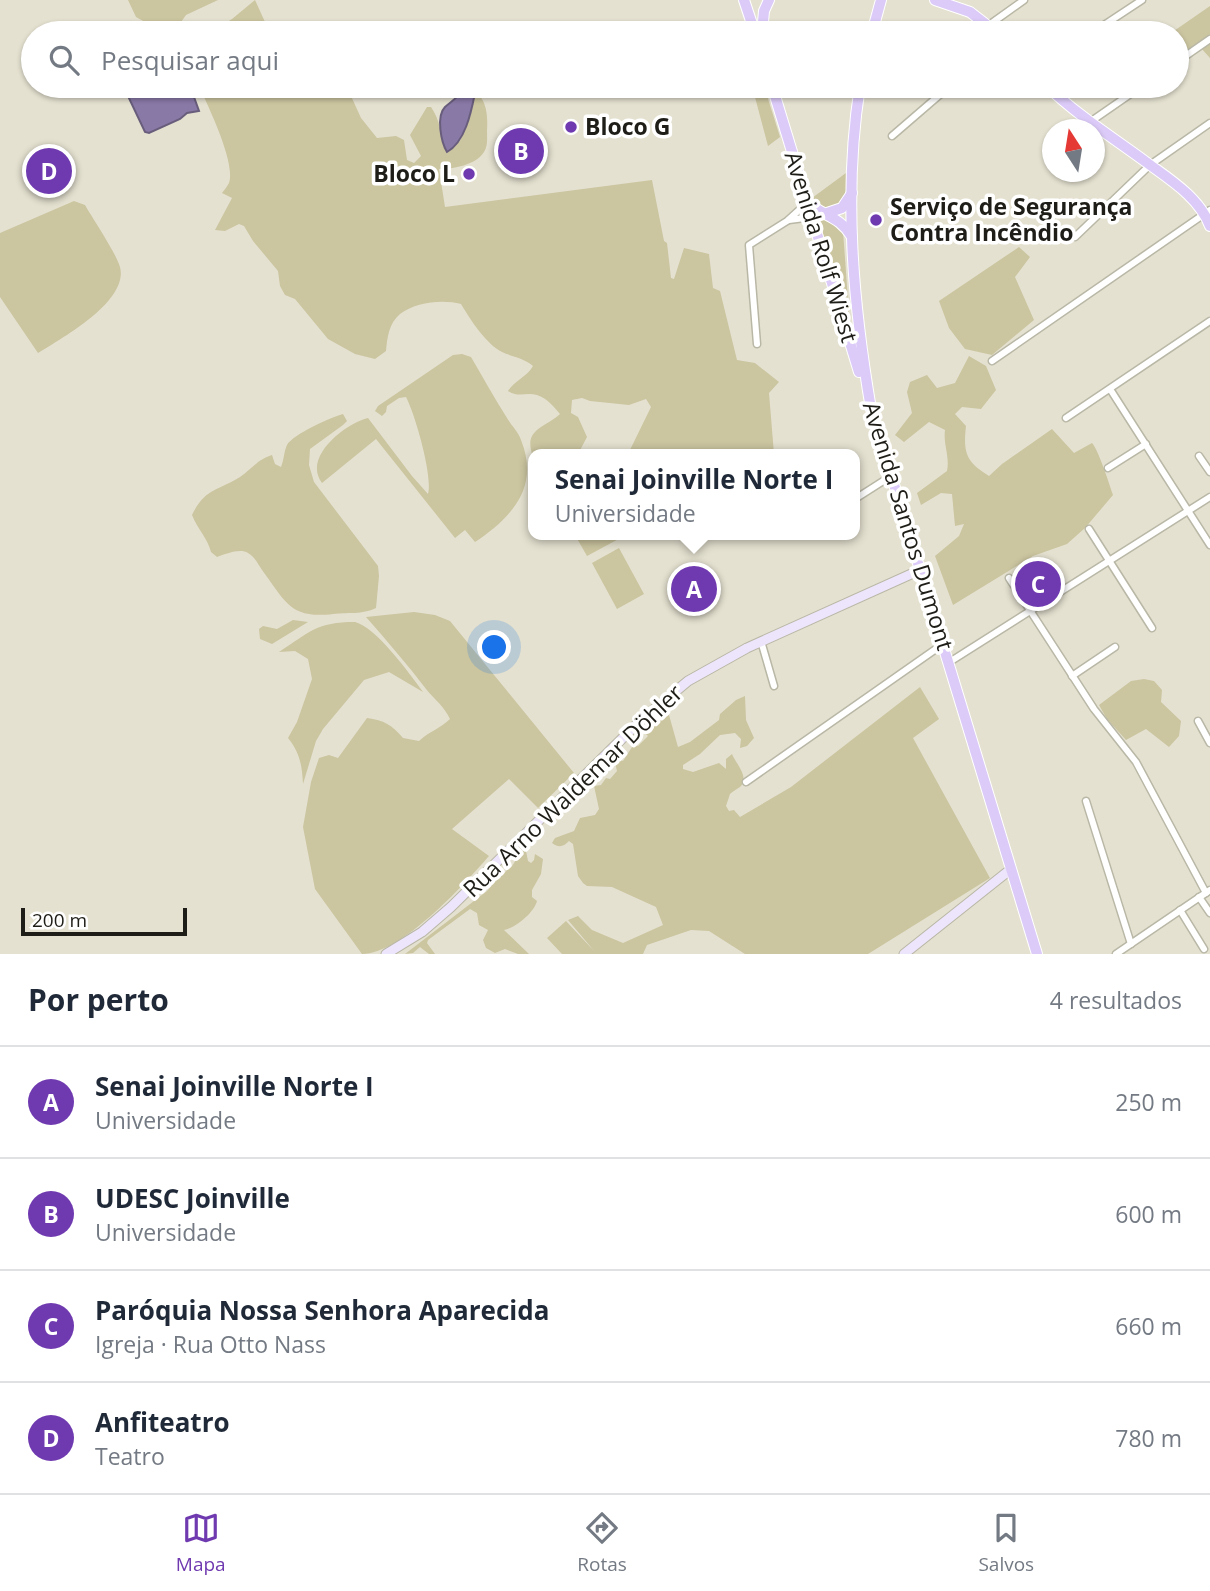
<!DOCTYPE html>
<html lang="pt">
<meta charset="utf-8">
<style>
:root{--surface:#fff;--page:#f2f2f3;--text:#1f2937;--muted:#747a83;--line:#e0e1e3;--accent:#6f3ab0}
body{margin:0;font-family:"Open Sans",sans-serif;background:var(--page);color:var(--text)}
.compass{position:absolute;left:1042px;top:119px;width:63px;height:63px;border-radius:50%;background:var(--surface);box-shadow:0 2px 5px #0004;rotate:348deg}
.scale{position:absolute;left:21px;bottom:18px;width:166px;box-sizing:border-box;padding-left:7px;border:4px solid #1e1d17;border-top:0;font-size:19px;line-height:24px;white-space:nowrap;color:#1e1d17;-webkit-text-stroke:5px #fff;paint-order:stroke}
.you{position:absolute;left:495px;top:648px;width:24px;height:24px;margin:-18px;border:5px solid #fff;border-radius:50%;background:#1a73e8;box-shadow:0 0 0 10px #1a73e833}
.badge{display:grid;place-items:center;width:46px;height:46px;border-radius:50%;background:var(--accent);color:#fff;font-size:23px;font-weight:700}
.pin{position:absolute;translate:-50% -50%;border:4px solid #fff;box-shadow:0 2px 7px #0006}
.popup{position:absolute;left:528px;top:449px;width:332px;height:91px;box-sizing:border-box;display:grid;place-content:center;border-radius:14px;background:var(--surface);filter:drop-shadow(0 2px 5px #0005);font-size:23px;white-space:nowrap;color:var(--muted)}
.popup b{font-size:26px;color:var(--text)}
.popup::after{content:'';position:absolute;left:50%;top:100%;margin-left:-14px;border:14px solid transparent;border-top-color:var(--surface)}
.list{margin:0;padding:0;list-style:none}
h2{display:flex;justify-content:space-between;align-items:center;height:91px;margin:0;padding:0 28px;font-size:30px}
h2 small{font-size:23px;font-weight:400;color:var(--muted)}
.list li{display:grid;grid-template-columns:46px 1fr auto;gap:21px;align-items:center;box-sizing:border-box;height:112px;padding:0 28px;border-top:2px solid var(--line)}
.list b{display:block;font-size:26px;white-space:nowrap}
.list p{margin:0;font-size:23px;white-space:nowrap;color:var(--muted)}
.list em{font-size:23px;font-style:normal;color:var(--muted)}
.icon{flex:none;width:38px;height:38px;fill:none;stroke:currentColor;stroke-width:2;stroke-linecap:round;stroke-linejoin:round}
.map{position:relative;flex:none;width:1210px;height:954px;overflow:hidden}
.search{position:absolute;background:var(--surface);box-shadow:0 2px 5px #0004;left:21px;right:21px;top:21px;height:77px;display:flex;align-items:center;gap:18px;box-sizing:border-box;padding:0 24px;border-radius:38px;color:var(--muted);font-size:26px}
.sheet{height:539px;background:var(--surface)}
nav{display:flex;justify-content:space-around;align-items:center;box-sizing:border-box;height:98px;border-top:2px solid var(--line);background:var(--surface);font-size:19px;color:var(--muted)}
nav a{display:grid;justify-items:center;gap:4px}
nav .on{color:var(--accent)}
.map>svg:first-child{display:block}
.green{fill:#cbc5a0}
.water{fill:#8979a7;stroke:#695d7c;stroke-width:2}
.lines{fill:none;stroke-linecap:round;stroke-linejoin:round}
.street-casing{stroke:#b9b7a6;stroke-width:9}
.secondary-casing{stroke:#b9b7a6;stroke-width:11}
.primary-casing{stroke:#fff;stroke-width:12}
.street{stroke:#fff;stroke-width:6}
.secondary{stroke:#ede5fb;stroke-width:9}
.primary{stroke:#dccbf8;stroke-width:10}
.poi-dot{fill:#6f3ab0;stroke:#fff;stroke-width:2.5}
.labels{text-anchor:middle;stroke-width:7;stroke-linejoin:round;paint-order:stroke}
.poi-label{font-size:23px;font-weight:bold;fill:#1e1d17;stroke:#fff;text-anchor:start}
.street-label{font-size:23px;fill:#1e1d17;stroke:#fff}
</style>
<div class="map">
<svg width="1210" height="954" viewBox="0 0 1210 954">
<rect width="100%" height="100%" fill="#e4e1d0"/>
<g class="green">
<path d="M128 0H218L186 15 181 22 169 29 156 28 136 17Z"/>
<path d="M255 0 270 33H210L232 19Z"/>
<path d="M1210 6V58L1201 48 1185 49 1177 55V33H1171Z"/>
<path d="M199 86H295L299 90 306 86H333L351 96 361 118 377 138 396 136 404 140 407 160 414 163 421 156 410 135 427 107H431C440 120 441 133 444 147L460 141 475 93 471 88C487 98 488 114 487 131 487 138 488 146 484 152 476 165 453 169 439 169L445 207 652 180 664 241 667 243 671 278 674 279 684 248 709 254 713 288 720 291 737 360 755 363 779 382 769 393 774 454H628L651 407 646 399 629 405 590 401 582 398 572 400 571 413 578 417 587 437 578 454H533V457C523 429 543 429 560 414 554 407 547 398 537 395 526 392 518 398 508 391 515 380 527 377 533 366 524 358 513 357 502 352 486 344 470 319 461 304 443 299 415 302 400 314 389 323 387 338 386 351L375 359 355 354 328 339 295 299 285 295 280 286 278 271 253 241 244 226 239 224 225 231 215 230 232 198 222 193C224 190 227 187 229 183 236 163 208 106 199 86Z"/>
<path d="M752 86H764L780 137 768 146Z"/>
<path d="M846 173V191L842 202 828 208H822L812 198Z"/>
<path d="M74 201 85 205C93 219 116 253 120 267 129 301 62 338 38 353L0 297V233Z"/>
<path d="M827 219 843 231 850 328 815 221Z"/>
<path d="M1019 247 1030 257 1015 277 1034 320 992 355 965 349 949 328 939 301Z"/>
<path d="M462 354 471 357C483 377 494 398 507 418 511 425 518 431 521 440 540 487 512 517 475 542L465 530 455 538 376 439 322 483C302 457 346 423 368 418L412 476 428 494C433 476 415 414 406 397L399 398 387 406 386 412 382 416 375 411 378 406 453 355Z"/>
<path d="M969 356 986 366 996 390 981 409 962 407 955 414 966 426C963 453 966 462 989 476L1002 464 1052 429 1074 453 1092 443C1098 449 1109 483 1113 495L1085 528 1067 544 1033 556 953 605 935 556 959 536 964 524 955 526 952 494 941 493 921 505 917 493 947 471C950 456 943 445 945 430L929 422 904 442 895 435 912 413 907 392 910 382 927 375 937 388 955 383Z"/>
<path d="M343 414 347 421 343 425 310 449 309 465 314 482 378 566 379 576 376 608C362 615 348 612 333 614 290 619 286 602 262 570 258 564 254 556 248 553 240 548 226 554 217 557L211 552C208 539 197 528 192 515 205 488 218 491 240 477 252 469 258 459 272 455L275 464 281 467C284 460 284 451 287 445 293 434 332 417 343 414Z"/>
<path d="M575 535H626L587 556Z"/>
<path d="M619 548 644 594 617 609 592 563Z"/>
<path d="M414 612 435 615 450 621 574 773 538 808 509 779 452 829 489 856C464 885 401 954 362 954L315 889 303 827 311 782 319 758 329 755 338 758 367 718C384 720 392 725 403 738L419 741C430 731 441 728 450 719 444 706 435 700 426 689 407 664 387 641 366 617Z"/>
<path d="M293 620 308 622 272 644 260 639 259 629 263 626 277 629Z"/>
<path d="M355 622C376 627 410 674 423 692L389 672 364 680 323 729 316 741 303 784C302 765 300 753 288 738L297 722 312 679 308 659 295 651 279 652C310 632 316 622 355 622Z"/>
<path d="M1144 679 1154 681 1162 690 1161 702 1181 721 1179 736 1169 747 1146 729 1126 740 1107 719 1099 705 1131 681Z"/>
<path d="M920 687 939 719 913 738 990 878 868 954H745L709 931 691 930 647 945 643 954H562L547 938 566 921 595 952 568 920 578 916 592 930 623 943 663 925 656 907 612 887 587 886 583 883 578 876 573 844 569 841C563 847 559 848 552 843L555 838 574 831 580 818 595 815 599 809 594 786 601 785 606 778 610 779 617 771 615 763 619 759 623 761 634 744 638 746 648 736 646 734 662 718 669 715 678 747 690 742 719 720 720 714 736 700 745 696 746 720 754 738 747 746 740 748 741 739 735 733 720 735 700 754 683 765V769L693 772 719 763 726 769V759L732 754C736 764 750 777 740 787 737 789 733 791 730 794L726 806 729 811 734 810 740 817 791 787Z"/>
<path d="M522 851H526L528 861 531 863 534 860 535 854 543 859 541 874 532 890V897L537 901C534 913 515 928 504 930L529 954H518L505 949 495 953 486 948 483 940 488 930 479 925 477 913 470 909 428 940 427 943 435 954H429L420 947 413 953 405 954 487 891 496 880 512 866Z"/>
</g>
<g class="water">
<path d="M143 86H190L199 111 187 113 180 119 149 133 145 132 127 94Z"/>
<path d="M465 87 471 88 475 93C471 113 465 142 447 152 441 142 436 116 445 107 453 100 459 97 465 87Z"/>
</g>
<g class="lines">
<g class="street-casing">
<g id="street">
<path d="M989 25 1024 0"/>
<path d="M1092 33 1142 0"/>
<path d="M1177 62 1210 39"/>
<path d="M1090 122 1142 86"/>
<path d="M892 136 950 86"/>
<path d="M789 220 812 217"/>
<path d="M1075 237 1150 165 1210 123"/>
<path d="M757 344 749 245 787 221 808 202"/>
<path d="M992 361 1210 210"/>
<path d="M1110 389 1210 545"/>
<path d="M1066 418 1210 321"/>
<path d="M1199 456 1210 472"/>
<path d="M1108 468 1146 444"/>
<path d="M855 499 891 476"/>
<path d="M1089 529 1152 628"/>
<path d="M1009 578 1094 709 1136 762 1206 893"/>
<path d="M761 641 774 686"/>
<path d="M948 663 1210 497"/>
<path d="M1072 676 1115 647"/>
<path d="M1198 721 1210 743"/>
<path d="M746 782 943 644"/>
<path d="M1086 801 1131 944"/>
<path d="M1199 897 1210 913"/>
<path d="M1180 910 1204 949"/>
<path d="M1116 954 1210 890"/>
</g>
</g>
<g class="secondary-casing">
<g id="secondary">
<path d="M386 954 422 932 451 907 640 721 688 681 747 648 920 570"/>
<path d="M904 954 1011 869"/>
</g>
</g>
<g class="primary-casing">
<g id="primary">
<path d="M744 0 755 33"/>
<path d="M935 0 970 12 997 33"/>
<path d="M762 33 764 11 769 0"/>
<path d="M872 33 881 0"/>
<path d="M772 86 859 372"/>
<path d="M860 86C843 193 853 303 871 409L1037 954"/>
<path d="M1047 86C1077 115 1112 137 1146 162 1169 179 1199 197 1210 226"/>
<path d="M808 202C823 217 839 215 852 237"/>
<path d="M824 214 842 208 852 193"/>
</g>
</g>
<use href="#street" class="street"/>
<use href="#secondary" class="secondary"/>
<use href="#primary" class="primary"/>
</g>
<g class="poi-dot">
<circle cx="571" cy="127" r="7"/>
<circle cx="469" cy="174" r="7"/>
<circle cx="876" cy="220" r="7"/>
</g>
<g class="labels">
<g class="poi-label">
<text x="585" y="135">Bloco G</text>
<text x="455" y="182" text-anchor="end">Bloco L</text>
<text x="890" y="215">Serviço de Segurança<tspan x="890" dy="26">Contra Incêndio</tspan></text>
</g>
<g class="street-label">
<text transform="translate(821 247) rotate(73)" y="8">Avenida Rolf Wiest</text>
<text transform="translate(908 526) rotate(73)" y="8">Avenida Santos Dumont</text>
<text transform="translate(573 791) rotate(-44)" y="8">Rua Arno Waldemar Döhler</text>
</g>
</g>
</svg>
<svg class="compass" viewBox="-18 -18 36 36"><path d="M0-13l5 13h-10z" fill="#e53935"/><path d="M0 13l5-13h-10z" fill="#747a83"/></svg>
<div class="scale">200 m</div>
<div class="you"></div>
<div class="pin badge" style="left:694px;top:589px">A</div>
<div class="popup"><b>Senai Joinville Norte I</b>Universidade</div>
<div class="pin badge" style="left:521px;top:151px">B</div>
<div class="pin badge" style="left:1038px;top:584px">C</div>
<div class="pin badge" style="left:49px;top:171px">D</div>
<div class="search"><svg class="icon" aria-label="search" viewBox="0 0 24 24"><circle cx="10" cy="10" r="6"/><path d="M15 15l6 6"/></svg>Pesquisar aqui</div>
</div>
<section class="sheet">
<h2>Por perto<small>4 resultados</small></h2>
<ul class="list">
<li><span class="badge">A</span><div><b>Senai Joinville Norte I</b><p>Universidade</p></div><em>250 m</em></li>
<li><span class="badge">B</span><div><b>UDESC Joinville</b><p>Universidade</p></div><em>600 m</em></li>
<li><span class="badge">C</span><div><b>Paróquia Nossa Senhora Aparecida</b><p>Igreja · Rua Otto Nass</p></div><em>660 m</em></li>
<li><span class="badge">D</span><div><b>Anfiteatro</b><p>Teatro</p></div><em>780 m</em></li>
</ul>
</section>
<nav>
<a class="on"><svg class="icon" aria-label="map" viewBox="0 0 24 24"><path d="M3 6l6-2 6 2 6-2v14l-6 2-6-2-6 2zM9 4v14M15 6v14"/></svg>Mapa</a>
<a><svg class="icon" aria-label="directions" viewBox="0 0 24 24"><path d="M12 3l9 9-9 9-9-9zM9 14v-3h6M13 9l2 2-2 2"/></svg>Rotas</a>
<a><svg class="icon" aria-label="saved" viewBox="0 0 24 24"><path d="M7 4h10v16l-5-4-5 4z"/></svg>Salvos</a>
</nav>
